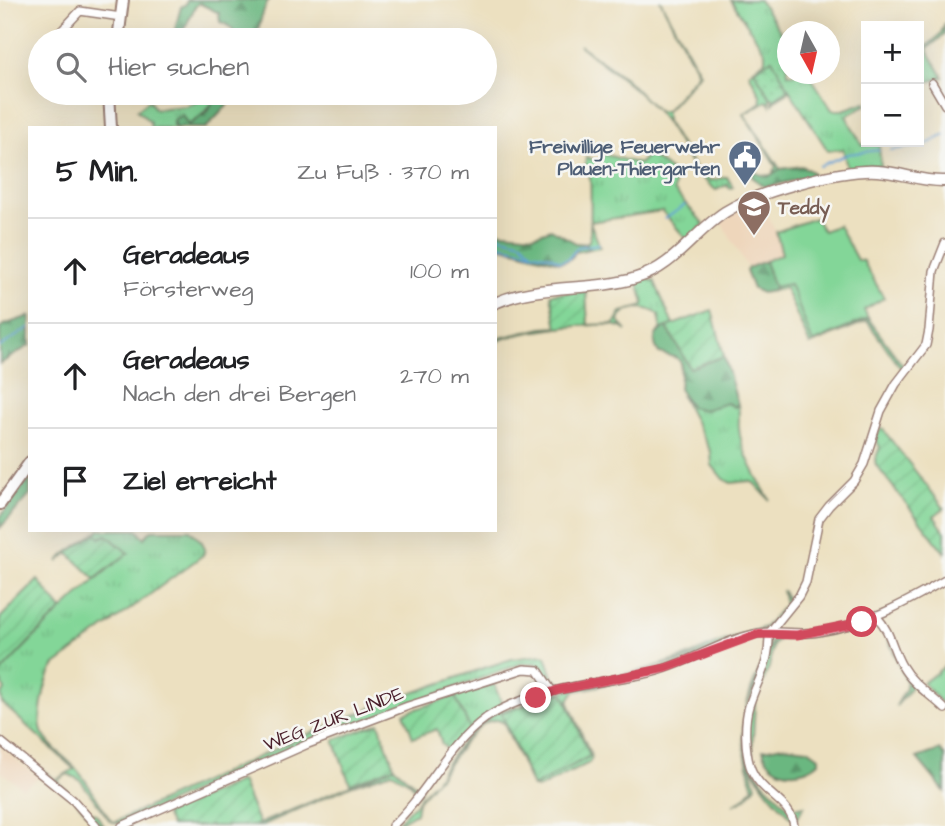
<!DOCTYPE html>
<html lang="de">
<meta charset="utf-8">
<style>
:root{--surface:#fff;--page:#f6f6f6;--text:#202124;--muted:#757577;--line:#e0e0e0}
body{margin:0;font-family:"Architects Daughter",sans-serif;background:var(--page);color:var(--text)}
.controls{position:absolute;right:21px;top:21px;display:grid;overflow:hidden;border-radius:0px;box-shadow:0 7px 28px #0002}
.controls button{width:63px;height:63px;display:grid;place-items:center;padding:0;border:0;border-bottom:2px solid var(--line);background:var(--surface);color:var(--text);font:35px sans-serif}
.compass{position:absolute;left:777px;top:21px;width:63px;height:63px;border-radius:50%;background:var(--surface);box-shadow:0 7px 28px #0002;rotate:172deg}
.stop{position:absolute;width:21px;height:21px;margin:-16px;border:5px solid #d1495b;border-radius:50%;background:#fff}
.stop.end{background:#d1495b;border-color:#fff;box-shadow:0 2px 7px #0008}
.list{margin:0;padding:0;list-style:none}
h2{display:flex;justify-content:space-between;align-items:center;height:91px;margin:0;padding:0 28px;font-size:30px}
h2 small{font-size:23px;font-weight:400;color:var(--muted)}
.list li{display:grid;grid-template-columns:46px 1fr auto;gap:21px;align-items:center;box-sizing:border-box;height:105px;padding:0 28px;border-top:2px solid var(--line)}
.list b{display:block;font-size:26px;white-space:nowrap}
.list p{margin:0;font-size:23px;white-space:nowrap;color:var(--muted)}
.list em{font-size:23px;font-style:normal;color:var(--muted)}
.icon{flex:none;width:38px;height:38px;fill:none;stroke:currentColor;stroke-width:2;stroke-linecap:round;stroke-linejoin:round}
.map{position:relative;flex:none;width:945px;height:826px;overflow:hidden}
.search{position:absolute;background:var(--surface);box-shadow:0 7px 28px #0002;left:28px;top:28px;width:469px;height:77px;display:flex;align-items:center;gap:18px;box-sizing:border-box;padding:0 24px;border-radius:38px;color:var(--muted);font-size:26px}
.panel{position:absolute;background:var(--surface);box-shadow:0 7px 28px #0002;left:28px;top:126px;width:469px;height:406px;border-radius:0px}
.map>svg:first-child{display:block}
.built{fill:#eed6bb}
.grass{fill:url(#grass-tufts);stroke:#667a62;stroke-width:2}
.forest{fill:url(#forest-firs);stroke:#5a6b56;stroke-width:2}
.park{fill:url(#park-dots);stroke:#667a62;stroke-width:2}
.garden{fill:url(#garden-furrows);stroke:#667a62;stroke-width:2}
.pitch{fill:#83d698;stroke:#667a62;stroke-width:2}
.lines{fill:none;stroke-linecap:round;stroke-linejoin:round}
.stream{stroke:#65a1d6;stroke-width:2}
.street-casing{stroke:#9b8076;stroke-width:10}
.secondary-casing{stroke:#9b8076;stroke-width:13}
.primary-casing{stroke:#9b8076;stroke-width:14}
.street{stroke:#fff;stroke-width:7}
.secondary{stroke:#fff;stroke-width:10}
.primary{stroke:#fff;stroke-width:10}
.route{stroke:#d1495b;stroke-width:9}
.labels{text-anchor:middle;stroke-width:5;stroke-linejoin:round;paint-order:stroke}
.service-label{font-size:19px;font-weight:bold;fill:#4e5e75;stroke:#f6f6f2;text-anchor:end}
.education-label{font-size:19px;font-weight:bold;fill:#785e54;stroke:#f6f6f2;text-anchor:start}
.street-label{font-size:19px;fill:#4a1f2b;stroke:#f6f6f2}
</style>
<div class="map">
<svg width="945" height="826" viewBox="0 0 945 826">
<defs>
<pattern id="grass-tufts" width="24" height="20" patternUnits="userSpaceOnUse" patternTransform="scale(1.75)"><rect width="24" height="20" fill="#83d698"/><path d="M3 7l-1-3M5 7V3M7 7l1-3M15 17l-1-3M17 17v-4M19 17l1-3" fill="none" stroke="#73b783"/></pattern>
<pattern id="forest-firs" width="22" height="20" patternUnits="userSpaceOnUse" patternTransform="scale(1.75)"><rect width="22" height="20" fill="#6ab780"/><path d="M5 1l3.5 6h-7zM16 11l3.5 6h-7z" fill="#599469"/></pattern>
<pattern id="park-dots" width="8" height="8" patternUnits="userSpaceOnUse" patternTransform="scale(1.75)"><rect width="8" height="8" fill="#83d698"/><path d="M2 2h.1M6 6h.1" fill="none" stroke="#73b783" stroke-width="1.8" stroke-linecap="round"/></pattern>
<pattern id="garden-furrows" width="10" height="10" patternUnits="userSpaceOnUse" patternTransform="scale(1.75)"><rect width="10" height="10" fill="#83d698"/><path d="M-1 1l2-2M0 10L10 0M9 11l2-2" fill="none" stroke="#73b783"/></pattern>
</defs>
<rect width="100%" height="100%" fill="#f6f6f2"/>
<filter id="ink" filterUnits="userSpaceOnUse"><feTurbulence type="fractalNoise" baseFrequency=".0143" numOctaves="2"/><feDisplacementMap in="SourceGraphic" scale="14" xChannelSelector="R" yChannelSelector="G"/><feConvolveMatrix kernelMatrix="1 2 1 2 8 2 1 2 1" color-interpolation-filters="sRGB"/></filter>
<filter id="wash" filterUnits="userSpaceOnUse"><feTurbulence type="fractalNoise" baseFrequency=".00686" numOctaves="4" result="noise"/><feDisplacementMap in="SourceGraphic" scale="28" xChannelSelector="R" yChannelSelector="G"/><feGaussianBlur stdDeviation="1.57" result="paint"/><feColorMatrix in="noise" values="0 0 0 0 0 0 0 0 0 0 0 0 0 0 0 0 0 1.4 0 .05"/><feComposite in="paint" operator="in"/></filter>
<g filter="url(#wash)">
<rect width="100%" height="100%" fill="#ece0c0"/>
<g class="built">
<path d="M757 203 762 205 776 232 782 254 748 268 721 222 742 209Z"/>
<path d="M0 747 39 778 23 788 0 771Z"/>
</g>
<g class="grass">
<path d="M660 0 700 73 666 111V121L696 170 703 172 710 181 727 177 733 187 729 188 727 185 716 190C686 168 680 138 658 112 636 87 605 66 579 45L626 79 654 108 658 111H666L698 73Z"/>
<path d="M731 0H759L787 41 788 74H809L832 110H843L866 102V105L846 116 862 145H879L881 168 873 166 847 168 843 149 828 151 790 91 775 100 773 105V98L789 89 754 70 770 97V105L767 101 744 114 780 169C774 176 770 178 761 176L772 175 776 166 744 114 761 102 760 95 749 73 765 60V52Z"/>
<path d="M945 23 944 35 927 49 943 77 932 81 919 82V53L940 35Z"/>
<path d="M203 93H217L218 98C208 106 202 117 191 125L173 124 175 128H151L150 122 137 110 149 100 155 109 186 106 202 100Z"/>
<path d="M603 154 639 164 648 155C664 166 677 169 674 191L704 224 688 241 662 211 590 222 600 247 590 249 584 244 589 241C591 237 591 186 590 178 589 167 584 173 586 157L599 162Z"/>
<path d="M649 278 651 281 654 280 673 325 658 332 661 328 659 315C648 305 622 305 619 322L627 331C623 328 623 327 617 326 599 321 509 332 495 343V339L542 328 614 324 621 312 641 307 644 303 638 282Z"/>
<path d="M790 284 813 343 868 318 903 366 909 365 902 368 900 367 867 321 810 345 785 288 773 291 774 287Z"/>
<path d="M681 395 691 407 728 403 738 405 737 401C741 414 738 417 739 428 740 448 759 482 770 500L754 483 749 481 731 483 723 479 712 465 711 452Z"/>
<path d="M100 530H137L144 538 152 530H190L202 542 205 549 203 555 55 665C45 677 36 720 43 734 50 748 67 758 77 770 91 786 99 803 111 821L115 822 295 740 381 704 487 667 512 659 542 655 546 656 554 680 563 684 584 682 640 671 686 657 718 643 765 627 785 605 782 590 789 602 771 624 762 630 684 660 647 670 563 687 551 683 544 670 536 663 520 664 293 747 121 824 110 821 80 780 68 774 59 779V783L86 810 96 814 104 826C90 821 82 806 72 796 59 783 43 772 29 760L56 780 74 769 2 703 1 695 5 690 0 679V673C40 630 82 589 128 553H68L58 562 65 554Z"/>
<path d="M870 622 880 623 911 683 909 691 896 706 906 688V681L883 627 871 624 826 634 779 639 773 645 769 667 755 702 752 755 756 770 763 782 788 807 795 808 804 806 795 821C780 805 761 787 752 766 736 729 761 675 772 640L777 637 815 635Z"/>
<path d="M763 635 768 642C766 664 757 680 749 700 738 730 748 758 756 786L745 799 733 805 745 797 753 787C743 748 738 729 751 690 757 673 765 661 766 643L759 637 751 639 642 677 575 691 568 701 592 758 589 763 539 788 533 787 531 785 504 723C482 706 451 763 439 777 433 785 421 793 418 802 417 806 417 809 416 813L394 826C406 813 430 790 438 777 455 749 483 710 518 706L502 714 534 786 590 756 563 693 523 704 559 692 654 673 752 637Z"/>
<path d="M945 666V707L923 683Z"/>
<path d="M494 684 503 707 470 729 455 696Z"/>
<path d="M394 767 421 790 417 795V792L409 782 392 772 350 786 261 826H254Z"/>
</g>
<g class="forest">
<path d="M187 0H269C261 11 260 27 255 40H235C235 29 229 25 220 22L219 13 199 3 195 7 179 40H172L181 7 186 4Z"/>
<path d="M217 93H239L206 128H175L173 120 182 115 188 125 206 113 214 100 217 99Z"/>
<path d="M802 166 812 172 813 176 765 187 753 178 750 171 768 177 780 169Z"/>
<path d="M551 229 576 243 587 244 590 249 575 252C573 258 567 262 560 262L495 245V231L534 235Z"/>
<path d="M765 261 774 287 773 291 762 293 753 289 746 271 748 268Z"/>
<path d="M30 316V345L0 364V329L3 325Z"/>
<path d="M667 327 690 368 724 356 738 405 735 407 727 403 704 410 691 407 679 389 681 363 677 358 659 353C652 342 653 332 667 327Z"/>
<path d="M30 477V495L0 528V517Z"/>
<path d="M782 746 808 749 819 757V762C801 778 770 776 763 750Z"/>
<path d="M940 750 945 756V792L917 758Z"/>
</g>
<path class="park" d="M772 59 789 89 774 99 770 97 754 70Z"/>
<g class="garden">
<path d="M586 291 588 325 557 328 551 294Z"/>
<path d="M712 310 724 356 690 368 667 327Z"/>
<path d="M881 427 944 508 934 516 945 532V553L876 465 875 460 880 447 875 438Z"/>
<path d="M96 533 100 538 107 535 128 553 95 579 68 553Z"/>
<path d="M38 580 62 610 30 641 0 673V618Z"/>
<path d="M563 693 590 756 533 787 501 713Z"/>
<path d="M455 696 470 729 450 751 442 745 437 729 413 738 404 713Z"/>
<path d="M379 723 394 767 350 784 334 740Z"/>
<path d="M241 781 259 824 254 826H171L165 814Z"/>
</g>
<path class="pitch" d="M815 218 823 231 838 225 857 260 863 261 884 298 864 310 868 318 813 343 790 284 774 287 765 261 782 254 776 232Z"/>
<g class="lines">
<g class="stream">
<path d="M891 150 923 146 945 135"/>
<path d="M819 166 848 154 879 150"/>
<path d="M665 219 685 205"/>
<path d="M495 235 522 242 531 251"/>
<path d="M495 244 550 256 560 261 568 259 578 247 598 244"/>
<path d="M0 347 30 327"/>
</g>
</g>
</g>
<g filter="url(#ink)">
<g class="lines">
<g class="street-casing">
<g id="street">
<path d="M53 40 80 11 121 17"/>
<path d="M932 83 945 105"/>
<path d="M877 617C891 632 892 649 902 666 912 684 931 695 945 709"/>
<path d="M769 633 799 596 806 582 819 519 829 506 854 481 864 464 881 411 896 384 926 345 929 330 934 271 945 243"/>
<path d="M769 633C770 665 758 678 749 706 744 722 745 750 750 766 759 794 791 800 794 826"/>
<path d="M0 741 73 800 96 826"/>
<path d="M122 826 308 744 408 706 524 669 538 670 552 691"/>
<path d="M392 826C427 794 447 746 486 718 529 689 600 683 649 673 687 665 722 639 760 633 779 630 798 635 818 632 865 625 904 604 945 580"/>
</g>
</g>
<g class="secondary-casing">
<path id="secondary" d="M495 303C540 283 590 292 636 278 674 267 693 233 725 212 756 192 840 169 877 171 900 172 922 182 945 181"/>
</g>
<g class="primary-casing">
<g id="primary">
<path d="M118 40 123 0"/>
<path d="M109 93 111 128"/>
<path d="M0 504 30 462"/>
</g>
</g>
<use href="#street" class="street"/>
<use href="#secondary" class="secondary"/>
<use href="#primary" class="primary"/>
</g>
</g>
<g class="lines" filter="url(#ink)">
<path class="route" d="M536 698 558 690 666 668 758 634 797 635 862 622"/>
</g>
<defs>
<g id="civic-pin" transform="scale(1.75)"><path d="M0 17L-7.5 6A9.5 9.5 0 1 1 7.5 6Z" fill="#5c6f8a" stroke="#f6f6f2"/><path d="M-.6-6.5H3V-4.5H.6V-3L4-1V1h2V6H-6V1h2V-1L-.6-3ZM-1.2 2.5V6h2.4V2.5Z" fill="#fff"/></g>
<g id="school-pin" transform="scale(1.75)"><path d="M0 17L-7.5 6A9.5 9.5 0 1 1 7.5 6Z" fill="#8d6e63" stroke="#f6f6f2"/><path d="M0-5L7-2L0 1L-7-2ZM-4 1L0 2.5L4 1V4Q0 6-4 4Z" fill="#fff"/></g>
</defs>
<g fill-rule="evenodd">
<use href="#civic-pin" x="745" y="157"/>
<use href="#school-pin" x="754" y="207"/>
</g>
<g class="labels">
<g class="service-label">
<text x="720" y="153">Freiwillige Feuerwehr<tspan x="720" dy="22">Plauen-Thiergarten</tspan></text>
</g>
<g class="education-label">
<text x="778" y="214">Teddy</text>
</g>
<g class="street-label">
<text transform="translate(333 718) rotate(-21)" y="7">WEG ZUR LINDE</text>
</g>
</g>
</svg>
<div class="controls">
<button>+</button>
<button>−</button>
</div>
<svg class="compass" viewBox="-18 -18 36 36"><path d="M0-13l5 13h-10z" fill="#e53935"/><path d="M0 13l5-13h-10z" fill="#757577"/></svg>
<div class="stop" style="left:862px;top:622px"></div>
<div class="stop end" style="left:536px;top:698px"></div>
<div class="search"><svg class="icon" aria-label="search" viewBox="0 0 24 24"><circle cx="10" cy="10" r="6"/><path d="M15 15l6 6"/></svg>Hier suchen</div>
<section class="panel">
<h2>5 Min.<small>Zu Fuß · 370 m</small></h2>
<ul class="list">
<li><svg class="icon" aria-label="ahead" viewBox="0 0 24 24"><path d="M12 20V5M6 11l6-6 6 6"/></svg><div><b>Geradeaus</b><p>Försterweg</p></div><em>100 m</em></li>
<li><svg class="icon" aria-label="ahead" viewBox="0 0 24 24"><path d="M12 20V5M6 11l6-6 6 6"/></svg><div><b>Geradeaus</b><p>Nach den drei Bergen</p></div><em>270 m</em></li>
<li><svg class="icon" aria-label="arrive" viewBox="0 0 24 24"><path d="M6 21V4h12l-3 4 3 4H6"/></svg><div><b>Ziel erreicht</b></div></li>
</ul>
</section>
</div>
